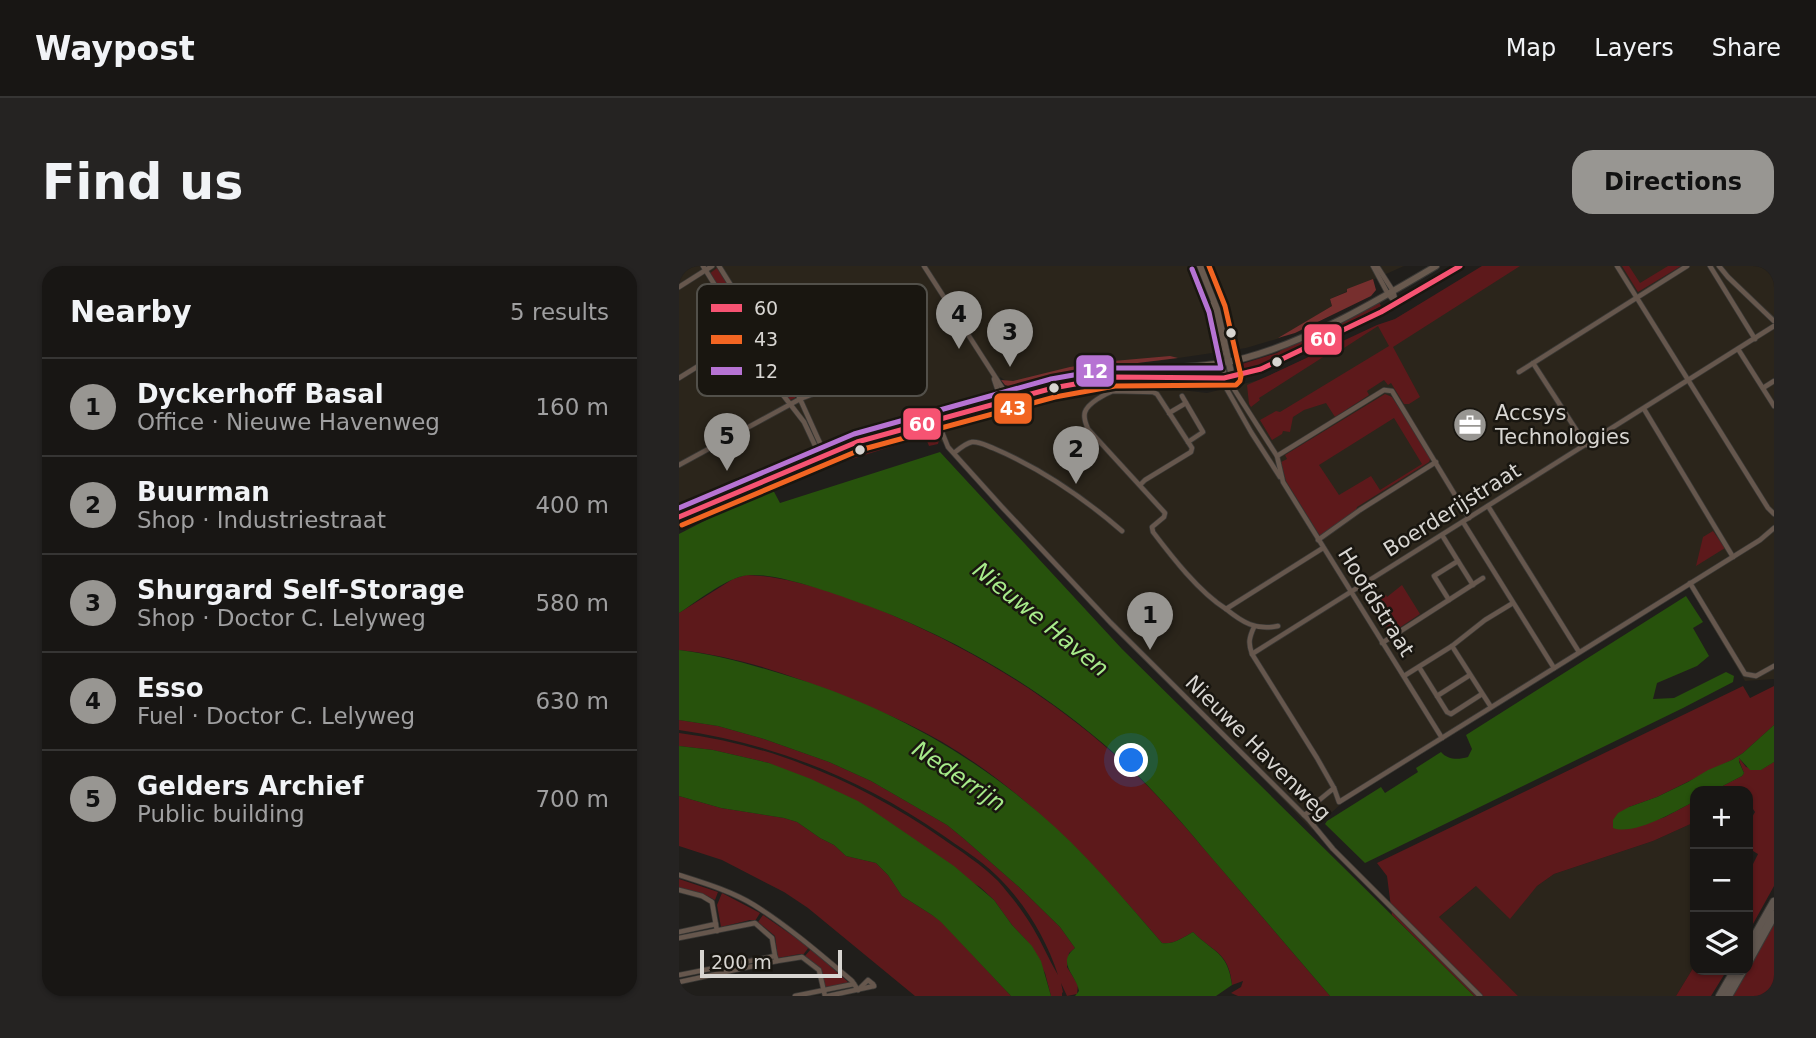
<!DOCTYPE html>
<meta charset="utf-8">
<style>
:root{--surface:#181614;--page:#252322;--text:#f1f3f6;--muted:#9f9fa0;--line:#363534;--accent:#989692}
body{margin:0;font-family:"DejaVu Sans",sans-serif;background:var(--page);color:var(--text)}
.controls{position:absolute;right:21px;bottom:21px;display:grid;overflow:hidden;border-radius:14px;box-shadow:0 2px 5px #0004}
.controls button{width:63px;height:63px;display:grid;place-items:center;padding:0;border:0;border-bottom:2px solid var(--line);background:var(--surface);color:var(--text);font:35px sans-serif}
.scale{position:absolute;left:21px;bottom:18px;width:142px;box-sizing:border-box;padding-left:7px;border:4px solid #d8d6d2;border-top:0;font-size:19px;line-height:24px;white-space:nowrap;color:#d8d6d2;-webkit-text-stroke:5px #191610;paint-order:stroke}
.you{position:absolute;left:453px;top:495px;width:24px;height:24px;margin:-18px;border:5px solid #fff;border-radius:50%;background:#1a73e8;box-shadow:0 0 0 10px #1a73e833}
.badge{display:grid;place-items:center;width:46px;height:46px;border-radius:50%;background:var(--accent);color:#111;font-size:23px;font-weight:700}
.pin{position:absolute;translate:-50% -58px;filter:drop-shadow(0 2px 4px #0008)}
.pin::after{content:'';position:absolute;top:37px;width:24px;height:21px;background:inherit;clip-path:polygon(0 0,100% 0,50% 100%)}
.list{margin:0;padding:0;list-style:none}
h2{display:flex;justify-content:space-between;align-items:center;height:91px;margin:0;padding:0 28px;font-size:30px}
h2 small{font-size:23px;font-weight:400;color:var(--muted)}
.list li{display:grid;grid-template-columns:46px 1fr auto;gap:21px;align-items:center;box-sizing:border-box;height:98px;padding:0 28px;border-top:2px solid var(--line)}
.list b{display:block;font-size:26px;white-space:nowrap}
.list p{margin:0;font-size:23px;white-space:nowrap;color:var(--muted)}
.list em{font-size:23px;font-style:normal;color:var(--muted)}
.icon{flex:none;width:38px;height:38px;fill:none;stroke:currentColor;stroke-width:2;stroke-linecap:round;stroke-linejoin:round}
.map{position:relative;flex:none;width:1095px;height:730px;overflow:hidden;border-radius:21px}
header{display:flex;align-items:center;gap:42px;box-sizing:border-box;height:98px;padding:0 35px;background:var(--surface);border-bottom:2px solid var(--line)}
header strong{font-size:33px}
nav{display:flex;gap:38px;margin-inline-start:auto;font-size:24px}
.intro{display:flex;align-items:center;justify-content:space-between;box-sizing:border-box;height:168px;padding:0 42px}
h1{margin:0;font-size:49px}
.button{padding:18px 32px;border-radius:21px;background:var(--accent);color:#111;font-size:24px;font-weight:700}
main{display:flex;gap:42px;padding:0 42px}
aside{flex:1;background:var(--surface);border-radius:21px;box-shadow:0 2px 5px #0004}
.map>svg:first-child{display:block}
.built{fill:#2b251b}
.green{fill:#5d191b;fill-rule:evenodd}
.forest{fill:#772f2e}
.water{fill:#27520c}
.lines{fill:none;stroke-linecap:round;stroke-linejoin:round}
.street-casing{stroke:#393835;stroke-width:6}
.secondary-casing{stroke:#393835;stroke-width:8}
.highway-casing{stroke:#393835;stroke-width:10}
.street{stroke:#66574d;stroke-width:4.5}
.secondary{stroke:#68594e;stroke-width:6}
.highway{stroke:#615750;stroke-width:8}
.bus-1-casing{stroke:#191610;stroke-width:10}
.bus-2-casing{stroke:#191610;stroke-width:10}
.bus-3-casing{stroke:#191610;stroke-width:10}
.bus-1{stroke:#f65372;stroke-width:5}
.bus-2{stroke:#f26522;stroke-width:5}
.bus-3{stroke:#b673d3;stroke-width:5}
.bus-dot{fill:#d8d6d2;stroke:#191610;stroke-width:2.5}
.labels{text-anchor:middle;stroke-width:5;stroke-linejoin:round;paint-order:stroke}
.poi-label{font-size:21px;fill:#d8d6d2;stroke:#191610;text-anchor:start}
.street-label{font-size:21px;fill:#d8d6d2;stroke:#191610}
.water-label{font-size:23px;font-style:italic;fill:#a7eb8a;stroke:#191610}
.key{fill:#191610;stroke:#52504a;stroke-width:2}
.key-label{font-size:19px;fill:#d8d6d2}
.line-badge{stroke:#191610;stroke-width:2.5}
.badge-label{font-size:19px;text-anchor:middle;font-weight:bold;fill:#fff}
</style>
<header>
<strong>Waypost</strong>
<nav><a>Map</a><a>Layers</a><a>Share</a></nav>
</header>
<div class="intro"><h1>Find us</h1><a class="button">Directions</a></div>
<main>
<aside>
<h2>Nearby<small>5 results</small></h2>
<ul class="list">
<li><span class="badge">1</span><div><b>Dyckerhoff Basal</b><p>Office · Nieuwe Havenweg</p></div><em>160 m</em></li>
<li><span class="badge">2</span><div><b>Buurman</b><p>Shop · Industriestraat</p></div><em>400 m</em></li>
<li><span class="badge">3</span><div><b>Shurgard Self-Storage</b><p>Shop · Doctor C. Lelyweg</p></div><em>580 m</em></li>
<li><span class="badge">4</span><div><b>Esso</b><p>Fuel · Doctor C. Lelyweg</p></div><em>630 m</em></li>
<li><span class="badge">5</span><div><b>Gelders Archief</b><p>Public building</p></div><em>700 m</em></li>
</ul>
</aside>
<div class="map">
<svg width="1095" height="730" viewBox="0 0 1095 730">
<rect width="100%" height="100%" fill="#201e1b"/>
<g class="built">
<path d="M0 0H725L651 33 653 40 601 72 567 82 479 95 429 98 388 108 330 117 321 111 310 132 50 215 0 241Z"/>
<path d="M805 0H1095V413L1066 415 1010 321 662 538 633 564 260 173 268 160 364 132 435 122 468 120 528 127 580 114 698 60 716 53Z"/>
<path d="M1016 556V699L997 730H839L760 651 797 620 848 631 858 620 875 608 974 575Z"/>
</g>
<g class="green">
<path d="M803 0H841L714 81 741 131 730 138H725L712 117 709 119 705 114 688 125 690 129 656 151 647 137 625 144 614 151 611 166 604 165 603 168 593 174 581 154 597 145 601 146 710 80 699 60 665 82 663 79 580 132 581 134 572 141 570 138 568 119 589 110 698 59 716 53Z"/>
<path d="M943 0H950L961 17 989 0H1002L959 26Z"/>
<path d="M38 2 72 55 65 61 30 8Z"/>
<path d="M700 36 702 40 675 54 662 63 578 102 565 106 563 98 598 87 608 81Z"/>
<path d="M81 72 117 128 116 132 111 134 109 133 74 77Z"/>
<path d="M706 128 713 131 752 191 750 196 678 241 677 245 641 270 607 215 602 196 608 193 606 189ZM715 152 743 198 701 224 692 210 660 229 640 199Z"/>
<path d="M256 164 260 174 259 178 250 180 246 170 157 198 156 196C186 185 224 168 256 164Z"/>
<path d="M1034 265 1046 282 1017 300 1024 271Z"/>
<path d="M67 309C112 310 174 332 215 350 294 384 370 430 435 488 475 523 509 564 544 605 579 646 615 688 651 730H559L552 727 562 721 564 715 553 719C550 686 535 687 514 666 505 671 494 679 483 677 410 592 331 506 227 457 206 447 185 439 163 430 112 408 56 390 0 384V347L54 313Z"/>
<path d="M723 319 741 348 711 368 707 361 714 354 702 333 707 329 708 331Z"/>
<path d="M1064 420 1071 432 1095 420V459L1064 487 1053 494 978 531 950 541 965 558 986 551 1016 535V556L974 575 875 608 858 620 831 653 797 620 760 651 839 730H795L713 649 708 610 698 597Z"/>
<path d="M0 454 39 460 85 473 150 496 192 515 268 559 284 572 340 621 381 661 396 682 390 687 388 701 399 719 398 728 388 730 382 717 384 726 383 727V730H372L366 707 348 675 333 659 315 634 301 621 90 497 34 484 0 480V467C96 479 185 518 264 573 283 586 303 599 319 615 332 630 344 645 354 662 363 677 370 694 379 709 367 672 345 636 317 609 301 593 280 581 262 568 184 514 94 477 0 464Z"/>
<path d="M1059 492H1060L1067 501C1085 505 1079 505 1095 496V620L1069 667V608L1079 588 1069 582V558L1076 546 1074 543 1069 539V525H1034L1063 510 1065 507Z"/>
<path d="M0 530 42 542 105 552 118 556 141 572 155 579 167 590 197 597 209 609 223 630 253 649 263 656 332 730H236L129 642 105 626 43 594 0 580Z"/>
<path d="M0 613 39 626 36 634 26 629 0 622Z"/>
<path d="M43 627 81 647 76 655 71 654 42 661 38 639Z"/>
<path d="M84 649 130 681 124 689 121 688 99 692 96 670 79 656Z"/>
<path d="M1095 656V730H1052Z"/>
<path d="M132 683 169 716 168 718 147 723 142 702 126 690Z"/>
<path d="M1016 699V704H1048L1032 730H997Z"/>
</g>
<g class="forest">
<path d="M694 13 697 24 692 30 616 67 599 72 653 40 651 33 668 26V23Z"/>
<path d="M491 90 499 92 418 102 330 120 326 119 322 114 334 115 391 101 423 96Z"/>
</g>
<g class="water">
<path d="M261 186 443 383 795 730H651C613 686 575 641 537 597 505 559 473 521 436 488 359 419 265 365 167 332 144 324 87 304 64 310 43 315 19 335 0 347V268L74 230 93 222 101 237Z"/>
<path d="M1007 330 1024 356 1014 362 1030 390 1018 400 978 417 974 433 995 432 1047 406 1055 410 1054 416 1004 442 686 597 646 558 648 555 702 521 706 527 739 506 737 502 762 486C769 494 779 494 789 491L793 483 787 469Z"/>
<path d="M0 384C35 388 70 398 103 408 198 436 284 482 359 546 405 585 444 632 483 677 494 679 505 671 514 666 535 687 549 686 553 719L537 730H396L400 725C397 708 377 697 396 682L381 661 340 621 284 572 268 559 192 515 150 496 85 473 39 460 0 454Z"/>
<path d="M1095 459V496L1082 504H1071L1060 492V496L1065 507 1063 510 1034 525H1016V535C997 545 955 570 934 562V554L939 547 950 541 978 531 1009 516 1029 504 1053 494 1064 487Z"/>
<path d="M0 480 34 484 90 497 132 513 179 535 193 544 275 600 315 634 333 659 353 680 362 695 372 730H332L262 656 253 649 223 630 209 609 197 597 167 590 155 579 141 572 118 556 105 552 42 542 0 530Z"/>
</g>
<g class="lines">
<g class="street-casing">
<g id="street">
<path d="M24 0 104 129 125 156 140 188"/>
<path d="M40 0 117 124 145 186"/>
<path d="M245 0 324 123 325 130"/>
<path d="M694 0 709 28 717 37"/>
<path d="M698 0 714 25 717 36"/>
<path d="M938 0 1089 242 1095 248"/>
<path d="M1031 0 1076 73"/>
<path d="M1040 0 1049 11 1095 55"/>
<path d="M0 21 33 0"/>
<path d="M1059 83 1095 140"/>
<path d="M854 97 907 179"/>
<path d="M840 106 1008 0"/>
<path d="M553 111 555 123 598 190 604 216 763 472"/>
<path d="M0 112 68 70"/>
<path d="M545 112 546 120 572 166 601 211"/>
<path d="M315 113 321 131"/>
<path d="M1084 122 1095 115"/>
<path d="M503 130 524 166 509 176"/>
<path d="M965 143 1054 291"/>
<path d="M490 147 507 137"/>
<path d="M257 151 269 181 323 241 431 356 630 554 654 583 801 730"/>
<path d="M275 187C280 183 287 177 293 176 300 175 308 180 314 182 361 202 405 232 443 265"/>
<path d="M598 190 705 124 713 125 790 252"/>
<path d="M0 199 121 133 200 103 212 96"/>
<path d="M461 219 466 214 512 186 513 182 478 128 474 126 434 125C426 128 409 137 406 146 404 152 407 158 409 163L486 247 485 251 473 261 474 266C493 291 520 326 547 343L644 282"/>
<path d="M809 240 900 386"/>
<path d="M784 256 875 402"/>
<path d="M763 269 779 295"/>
<path d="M639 274 681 244 757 196"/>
<path d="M1011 317 1066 408 1077 410 1095 400"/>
<path d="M770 334 755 310 779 295 794 319"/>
<path d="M547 343C563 356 577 365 599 360"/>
<path d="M575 361C570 372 569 377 573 388L638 492 655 522"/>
<path d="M703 377 804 312"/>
<path d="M773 380 812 441"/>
<path d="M573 388 1095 60"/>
<path d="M740 401 768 446 772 448 803 428"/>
<path d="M725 410 773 380 806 354 834 337"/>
<path d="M758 430 791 409"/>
<path d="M625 549 632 545 633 540 655 522 660 536 1081 274 1095 262"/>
<path d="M0 609C25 617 52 625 75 639 110 661 141 688 173 715L179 724"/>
<path d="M0 624 23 630 33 636 38 665"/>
<path d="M0 666 37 658"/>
<path d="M0 672 76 657 93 672 96 690"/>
<path d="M0 709 96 690 98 695 123 691 140 704 146 730"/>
<path d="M0 716 98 695"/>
<path d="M179 724 189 714 194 718 195 720"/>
<path d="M116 730 175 718"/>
<path d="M149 730 195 720"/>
</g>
</g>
<g class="secondary-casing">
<g id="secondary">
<path d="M521 0 538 43 553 111"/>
<path d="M532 39 542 88 545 112"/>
<path d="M218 160C287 139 357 118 429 107 474 100 521 104 566 92 632 74 698 35 757 0"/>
<path d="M68 218 132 190 167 176"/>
<path d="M0 251 178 176 331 133 374 122 435 111 461 110 545 112 582 103 702 46 781 0"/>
</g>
</g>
<g class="highway-casing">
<g id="highway">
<path d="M1069 682 1095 636"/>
<path d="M1069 696 1095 649"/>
<path d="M1041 730 1056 704"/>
<path d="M1049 730 1064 704"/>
</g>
</g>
<use href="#street" class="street"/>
<use href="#secondary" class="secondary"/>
<use href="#highway" class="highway"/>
<g class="bus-1-casing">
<path id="bus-1" d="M0 251 178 176 374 122 435 111 545 112 582 103 702 46 781 0"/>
</g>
<g class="bus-2-casing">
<path id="bus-2" d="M3 259 181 184 376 131 436 120 557 119 561 115 562 110 546 40 530 0"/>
</g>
<g class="bus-3-casing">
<path id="bus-3" d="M0 242 175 168 329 125 372 113 434 102H542L530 46 513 3"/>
</g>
<use href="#bus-1" class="bus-1"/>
<use href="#bus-2" class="bus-2"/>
<use href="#bus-3" class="bus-3"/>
</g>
<defs>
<g id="office-disc" transform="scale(1.75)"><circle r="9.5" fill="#989692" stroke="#191610"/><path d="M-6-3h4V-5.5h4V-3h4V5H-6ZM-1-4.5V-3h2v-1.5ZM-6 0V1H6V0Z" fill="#fff"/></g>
</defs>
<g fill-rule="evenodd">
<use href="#office-disc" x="791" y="159"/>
</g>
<g class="bus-dot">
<circle cx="552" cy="67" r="6"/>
<circle cx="598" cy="96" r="6"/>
<circle cx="375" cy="122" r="6"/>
<circle cx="181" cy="184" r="6"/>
</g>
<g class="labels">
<g class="poi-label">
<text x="816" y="154">Accsys<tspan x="816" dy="24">Technologies</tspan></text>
</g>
<g class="street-label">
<text transform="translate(773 244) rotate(-32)" y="7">Boerderijstraat</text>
<text transform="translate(697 336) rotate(58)" y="7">Hoofdstraat</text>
<text transform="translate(579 482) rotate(45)" y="7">Nieuwe Havenweg</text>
</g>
<g class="water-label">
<text transform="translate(362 353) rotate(39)" y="8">Nieuwe Haven</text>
<text transform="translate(280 510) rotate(34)" y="8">Nederrijn</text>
</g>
</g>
<rect x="18" y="18" width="230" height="112" rx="10" class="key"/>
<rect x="32" y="38" width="31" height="8" fill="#f65372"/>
<rect x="32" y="69" width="31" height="9" fill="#f26522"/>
<rect x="32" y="101" width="31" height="8" fill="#b673d3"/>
<g class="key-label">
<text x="75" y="49">60</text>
<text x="75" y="80">43</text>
<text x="75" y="112">12</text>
</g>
<g class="line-badge">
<rect x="624" y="57" width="40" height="33" rx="7" fill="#f65372"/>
<rect x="396" y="88" width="40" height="34" rx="7" fill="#b673d3"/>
<rect x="314" y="126" width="40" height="33" rx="7" fill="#f26522"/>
<rect x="223" y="141" width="40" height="34" rx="7" fill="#f65372"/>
</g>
<g class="badge-label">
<text x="644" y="80">60</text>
<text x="416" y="112">12</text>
<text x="334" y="149">43</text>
<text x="243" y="165">60</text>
</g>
</svg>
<div class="controls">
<button>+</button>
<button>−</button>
<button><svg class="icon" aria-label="layers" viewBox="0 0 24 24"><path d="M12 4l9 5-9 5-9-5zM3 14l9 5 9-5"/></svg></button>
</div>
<div class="scale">200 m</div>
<div class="you"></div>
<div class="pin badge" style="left:471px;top:384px">1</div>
<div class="pin badge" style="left:397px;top:218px">2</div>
<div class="pin badge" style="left:331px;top:101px">3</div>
<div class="pin badge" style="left:280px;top:83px">4</div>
<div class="pin badge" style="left:48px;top:205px">5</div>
</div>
</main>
